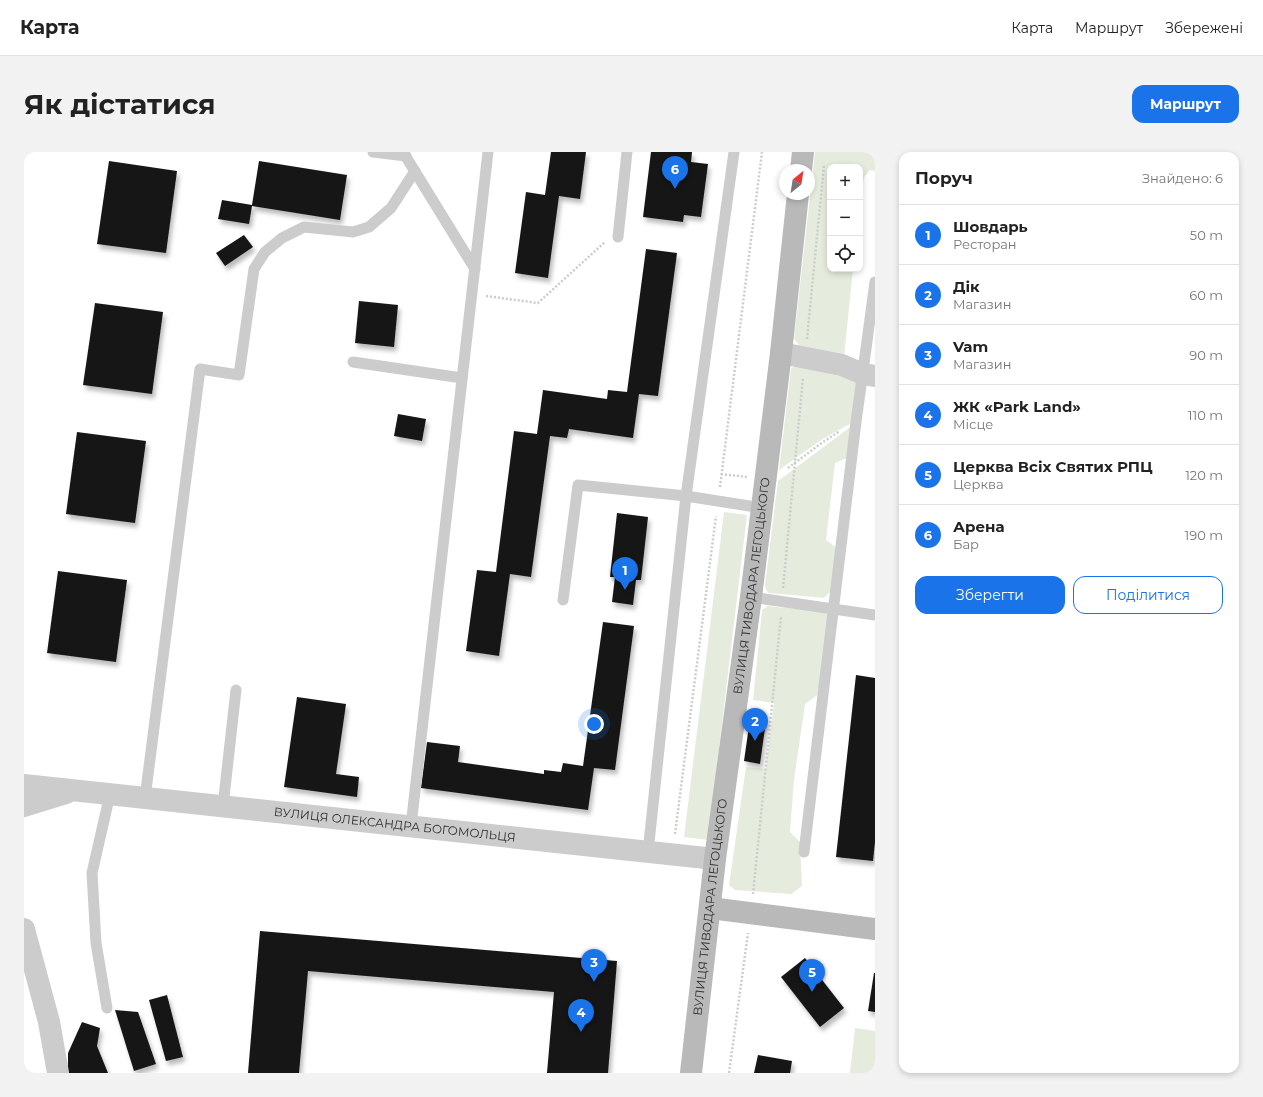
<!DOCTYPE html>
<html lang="uk">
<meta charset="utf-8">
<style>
:root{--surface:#fff;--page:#f2f2f2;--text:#222;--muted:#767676;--line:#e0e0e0;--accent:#1a73e8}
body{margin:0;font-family:Montserrat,sans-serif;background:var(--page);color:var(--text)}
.controls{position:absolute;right:12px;top:12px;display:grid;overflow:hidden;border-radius:8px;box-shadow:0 2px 6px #0003}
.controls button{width:36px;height:36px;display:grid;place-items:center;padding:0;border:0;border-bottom:1px solid var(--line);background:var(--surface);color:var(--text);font:20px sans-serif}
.compass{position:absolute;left:755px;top:12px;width:36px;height:36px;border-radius:50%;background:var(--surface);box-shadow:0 2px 6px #0003;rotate:30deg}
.you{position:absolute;left:570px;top:572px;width:14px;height:14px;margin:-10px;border:3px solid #fff;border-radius:50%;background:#1a73e8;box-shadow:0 0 0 6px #1a73e833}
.badge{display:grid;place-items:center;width:26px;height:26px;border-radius:50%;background:var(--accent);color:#fff;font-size:13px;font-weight:700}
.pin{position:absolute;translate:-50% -33px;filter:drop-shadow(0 1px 2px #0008)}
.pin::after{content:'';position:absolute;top:21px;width:14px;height:12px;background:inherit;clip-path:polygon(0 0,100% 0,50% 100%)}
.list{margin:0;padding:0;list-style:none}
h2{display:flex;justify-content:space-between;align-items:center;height:52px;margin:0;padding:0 16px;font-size:17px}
h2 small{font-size:13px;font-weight:400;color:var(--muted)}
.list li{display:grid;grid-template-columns:26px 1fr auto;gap:12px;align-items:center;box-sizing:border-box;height:60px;padding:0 16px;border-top:1px solid var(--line)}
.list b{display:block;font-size:15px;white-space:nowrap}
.list p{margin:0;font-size:13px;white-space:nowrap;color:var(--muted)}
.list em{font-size:13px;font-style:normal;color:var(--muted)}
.actions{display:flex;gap:8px;padding:12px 16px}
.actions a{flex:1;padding:9px 0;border:1px solid var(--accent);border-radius:12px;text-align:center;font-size:14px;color:var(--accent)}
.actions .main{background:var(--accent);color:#fff}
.icon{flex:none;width:22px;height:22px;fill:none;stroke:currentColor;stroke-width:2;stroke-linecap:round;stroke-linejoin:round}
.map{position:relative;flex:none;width:851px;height:921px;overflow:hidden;border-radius:12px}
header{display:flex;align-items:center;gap:24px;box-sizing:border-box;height:56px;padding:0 20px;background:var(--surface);border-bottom:1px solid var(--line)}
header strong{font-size:19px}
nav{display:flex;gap:22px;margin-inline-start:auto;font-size:14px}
.intro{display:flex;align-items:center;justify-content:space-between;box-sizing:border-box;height:96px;padding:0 24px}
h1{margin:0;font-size:28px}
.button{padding:10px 18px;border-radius:12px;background:var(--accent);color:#fff;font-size:14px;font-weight:700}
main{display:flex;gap:24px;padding:0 24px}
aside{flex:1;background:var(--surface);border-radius:12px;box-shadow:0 2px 6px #0003}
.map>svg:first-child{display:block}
.green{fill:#e6ecdd}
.building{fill:#161616;filter:url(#shadow)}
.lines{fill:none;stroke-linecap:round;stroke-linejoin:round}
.path{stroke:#ccc;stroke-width:2.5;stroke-dasharray:2 2;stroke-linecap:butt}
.lane{stroke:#ccc;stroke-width:11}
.street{stroke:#ccc;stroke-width:22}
.secondary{stroke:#b9b9b9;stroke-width:22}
.labels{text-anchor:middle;stroke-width:4;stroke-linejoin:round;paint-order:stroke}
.street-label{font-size:12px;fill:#2f2f2f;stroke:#fff}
</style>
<header>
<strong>Карта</strong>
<nav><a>Карта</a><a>Маршрут</a><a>Збережені</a></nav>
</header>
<div class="intro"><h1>Як дістатися</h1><a class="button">Маршрут</a></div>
<main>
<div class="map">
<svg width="851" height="921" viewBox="0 0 851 921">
<defs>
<filter id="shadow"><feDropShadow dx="2.5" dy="4.5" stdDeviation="2" flood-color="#0004"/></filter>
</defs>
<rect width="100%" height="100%" fill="#fff"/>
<g class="green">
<path d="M791 0H851V19L846 18 840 25 836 49V15H806V117H829L820 205 777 196 770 187Z"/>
<path d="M771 213 833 226 829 270 797 288 755 318 767 217Z"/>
<path d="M829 273 825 305 811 311 802 388 813 396 808 438 800 446 745 441 742 438 741 433 754 329Z"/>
<path d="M700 360 723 363 684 688 660 685Z"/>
<path d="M744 454 801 460 805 464 796 541 781 552 770 628 766 680 776 690 778 734 767 742 711 738 705 733 722 615 742 617 750 551 729 548 738 458Z"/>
<path d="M831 876 851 879V921H826Z"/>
</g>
<g class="building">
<path d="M527 0H562L556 47 535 44 524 126 491 121 502 40 521 43Z"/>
<path d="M627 0H668L667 10 684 12 677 65 660 63 659 70 619 65Z"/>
<path d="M85 9 153 19 142 101 73 92Z"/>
<path d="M235 9 323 23 316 68 228 54 225 72 194 67 198 48 228 53Z"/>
<path d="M220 83 229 95 201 114 192 101Z"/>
<path d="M622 97 653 101 634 244 615 242 609 286 545 277 543 286 526 284 507 425 486 422 475 504 442 499 453 418 472 420 490 279 513 282 519 238 583 247 584 238 603 240Z"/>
<path d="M335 149 374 153 370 195 331 191Z"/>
<path d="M71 151 139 160 128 242 59 233Z"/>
<path d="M374 262 402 267 398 289 370 284Z"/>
<path d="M53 280 122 289 111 371 42 362Z"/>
<path d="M593 361 624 365 617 428H612L609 453 588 450 591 425H586Z"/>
<path d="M34 419 103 428 92 510 23 501Z"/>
<path d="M579 470 610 474 591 618 570 616 564 658 397 636 403 590 436 594 434 610 520 622V618L537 620 539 611 559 614Z"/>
<path d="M832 523 851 526V690L849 709 812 705Z"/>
<path d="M273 545 322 552 312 622 335 625 333 645 260 635Z"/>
<path d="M726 567 742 569 736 612 720 609Z"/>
<path d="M236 779 593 809 584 921H523L530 840 284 819 275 921H224Z"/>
<path d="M781 806 820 856 796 875 757 825Z"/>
<path d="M850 821H851V860L844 859Z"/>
<path d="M143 843 159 905 142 909 125 848Z"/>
<path d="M91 858 114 860 132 912 110 919Z"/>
<path d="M58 870 76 876 73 894 84 921H44V901Z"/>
<path d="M734 903 768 909 766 921H730Z"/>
</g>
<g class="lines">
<g class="path">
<path d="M462 144 514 151 581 90"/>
<path d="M783 187 800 13"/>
<path d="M764 316 799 290 816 279"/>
<path d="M697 322 723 325"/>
<path d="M696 335 738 0"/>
<path d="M759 436 779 226"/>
<path d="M651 682 692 364"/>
<path d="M729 742 757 464"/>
<path d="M705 921 724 781"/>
</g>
<g class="lane">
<path d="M349 0 382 4"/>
<path d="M379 0 451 117"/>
<path d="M594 85 603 0"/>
<path d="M329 210 438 226"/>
<path d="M727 445 851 463"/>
<path d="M539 448 554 333 662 344 738 356"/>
<path d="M121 646 176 217 215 223 230 117 241 100 258 86 280 75 329 80 345 75 367 56 391 19"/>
<path d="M199 654 212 538"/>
<path d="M387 674 464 0"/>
<path d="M624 700 662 344 710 0"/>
<path d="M780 700 832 270 851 130"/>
<path d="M83 856 72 791 68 721 86 642"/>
</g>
<g class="street">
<path d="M757 201 818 213 839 222 851 224"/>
<path id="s1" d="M0 633 691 707"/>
<path d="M0 654 42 641"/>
<path d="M0 777 25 870 34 921"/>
</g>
<g class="secondary">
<path d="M777 18 779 0"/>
<path d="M686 756 851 777"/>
<path id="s2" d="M667 921 691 707 727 445 757 201 774 42"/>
</g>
</g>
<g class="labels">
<g class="street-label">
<text dy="4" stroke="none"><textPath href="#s2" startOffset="491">ВУЛИЦЯ ТИВОДАРА ЛЕГОЦЬКОГО</textPath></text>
<text dy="4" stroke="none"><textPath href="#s1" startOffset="373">ВУЛИЦЯ ОЛЕКСАНДРА БОГОМОЛЬЦЯ</textPath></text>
<text dy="4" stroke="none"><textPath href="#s2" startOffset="167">ВУЛИЦЯ ТИВОДАРА ЛЕГОЦЬКОГО</textPath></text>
</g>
</g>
</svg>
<div class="controls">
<button>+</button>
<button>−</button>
<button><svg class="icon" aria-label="locate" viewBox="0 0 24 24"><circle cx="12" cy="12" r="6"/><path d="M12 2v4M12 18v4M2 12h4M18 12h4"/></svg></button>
</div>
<svg class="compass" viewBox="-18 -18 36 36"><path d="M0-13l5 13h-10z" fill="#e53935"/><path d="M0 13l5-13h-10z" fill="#767676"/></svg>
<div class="you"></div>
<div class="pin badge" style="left:601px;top:438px">1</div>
<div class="pin badge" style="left:731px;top:589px">2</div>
<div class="pin badge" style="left:570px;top:830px">3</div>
<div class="pin badge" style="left:557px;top:880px">4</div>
<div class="pin badge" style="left:788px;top:840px">5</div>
<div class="pin badge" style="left:651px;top:37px">6</div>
</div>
<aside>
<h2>Поруч<small>Знайдено: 6</small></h2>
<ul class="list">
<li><span class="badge">1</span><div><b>Шовдарь</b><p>Ресторан</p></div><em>50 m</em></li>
<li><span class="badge">2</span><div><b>Дік</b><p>Магазин</p></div><em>60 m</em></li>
<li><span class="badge">3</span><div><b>Vam</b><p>Магазин</p></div><em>90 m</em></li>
<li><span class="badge">4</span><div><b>ЖК «Park Land»</b><p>Місце</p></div><em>110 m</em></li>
<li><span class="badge">5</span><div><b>Церква Всіх Святих РПЦ</b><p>Церква</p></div><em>120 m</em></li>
<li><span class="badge">6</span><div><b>Арена</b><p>Бар</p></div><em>190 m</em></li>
</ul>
<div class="actions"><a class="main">Зберегти</a><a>Поділитися</a></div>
</aside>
</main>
